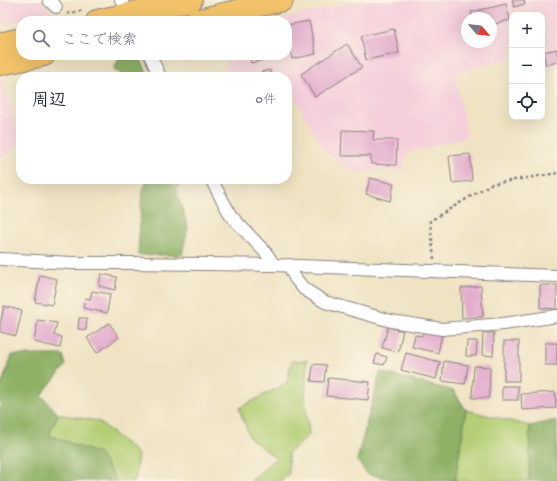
<!DOCTYPE html>
<html lang="ja">
<meta charset="utf-8">
<style>
:root{--surface:#fff;--page:#f2f2f3;--text:#1f2937;--muted:#747a83;--line:#e0e1e3}
body{margin:0;font-family:"Gochi Hand","Klee One",sans-serif;background:var(--page);color:var(--text)}
.controls{position:absolute;right:12px;top:12px;display:grid;overflow:hidden;border-radius:8px;box-shadow:0 4px 16px #0002}
.controls button{width:36px;height:36px;display:grid;place-items:center;padding:0;border:0;border-bottom:1px solid var(--line);background:var(--surface);color:var(--text);font:20px sans-serif}
.compass{position:absolute;left:461px;top:12px;width:36px;height:36px;border-radius:50%;background:var(--surface);box-shadow:0 4px 16px #0002;rotate:118deg}
.list{margin:0;padding:0;list-style:none}
h2{display:flex;justify-content:space-between;align-items:center;height:52px;margin:0;padding:0 16px;font-size:17px}
h2 small{font-size:13px;font-weight:400;color:var(--muted)}
.icon{flex:none;width:22px;height:22px;fill:none;stroke:currentColor;stroke-width:2;stroke-linecap:round;stroke-linejoin:round}
.map{position:relative;flex:none;width:557px;height:481px;overflow:hidden}
.search{position:absolute;background:var(--surface);box-shadow:0 4px 16px #0002;left:16px;top:16px;width:276px;height:44px;display:flex;align-items:center;gap:10px;box-sizing:border-box;padding:0 14px;border-radius:16px;color:var(--muted);font-size:15px}
.panel{position:absolute;background:var(--surface);box-shadow:0 4px 16px #0002;left:16px;top:72px;width:276px;height:112px;border-radius:16px}
.map>svg:first-child{display:block}
.built{fill:#f5cfdb;fill-rule:evenodd}
.green{fill:#b3ce74;stroke:#6a7858}
.forest{fill:#8eb166;stroke:#586a50}
.building{fill:#e3abcd}
.lines{fill:none;stroke-linecap:round;stroke-linejoin:round}
.street-casing{stroke:#88827f;stroke-width:14}
.highway-casing{stroke:#88827f;stroke-width:24}
.path{stroke:#88827f;stroke-width:2.5;stroke-dasharray:3 3;stroke-linecap:butt}
.street{stroke:#fff;stroke-width:12}
.highway{stroke:#f2c36a;stroke-width:22}
</style>
<div class="map">
<svg width="557" height="481" viewBox="0 0 557 481">
<rect width="100%" height="100%" fill="#fcf5e5"/>
<filter id="ink" filterUnits="userSpaceOnUse"><feTurbulence type="fractalNoise" baseFrequency=".025" numOctaves="2"/><feDisplacementMap in="SourceGraphic" scale="8" xChannelSelector="R" yChannelSelector="G"/><feConvolveMatrix kernelMatrix="1 2 1 2 8 2 1 2 1" color-interpolation-filters="sRGB"/></filter>
<filter id="wash" filterUnits="userSpaceOnUse"><feTurbulence type="fractalNoise" baseFrequency=".012" numOctaves="4" result="noise"/><feDisplacementMap in="SourceGraphic" scale="16" xChannelSelector="R" yChannelSelector="G"/><feGaussianBlur stdDeviation="0.9" result="paint"/><feColorMatrix in="noise" values="0 0 0 0 0 0 0 0 0 0 0 0 0 0 0 0 0 1.4 0 .05"/><feComposite in="paint" operator="in"/></filter>
<g filter="url(#wash)">
<rect width="100%" height="100%" fill="#efe3c3"/>
<g class="built">
<path d="M0 0H41L52 12 0 24Z"/>
<path d="M366 0H557V64L542 69V15H512V58L455 73 467 137 407 153 403 170 352 172 324 151 287 83V77H229L225 55H287V21H271ZM467 18H491V42H467Z"/>
<path d="M2 79 21 142 0 159V80Z"/>
</g>
<g class="green">
<path d="M307 360 305 398 309 435 288 453 289 474 280 481H251L276 458 250 438 239 408 287 383 292 361Z"/>
<path d="M466 410 530 426 529 481H455Z"/>
<path d="M58 414 98 421 138 454 135 481H116V480L99 454 49 435Z"/>
</g>
<g class="forest">
<path d="M119 58 141 60 149 77H128L114 70Z"/>
<path d="M148 179H183L176 189 188 227 182 255H138L142 191Z"/>
<path d="M12 355H63L66 365 41 395 58 414 49 435 99 454 116 480V481H0V389Z"/>
<path d="M380 372 454 391 466 410 455 481H400L367 474 357 460Z"/>
<path d="M557 420V481H529L530 426Z"/>
</g>
<g id="blocks">
<g class="building">
<path d="M512 0H524L525 4 514 7Z"/>
<path d="M506 4 510 20 491 25V18H473L471 12Z"/>
<path d="M309 21 316 54 292 59 287 30V25Z"/>
<path d="M394 29 399 53 366 60 361 36Z"/>
<path d="M347 44 362 67 315 97 301 74Z"/>
<path d="M557 49V62L546 65 543 52Z"/>
<path d="M249 55H273V58L251 63Z"/>
<path d="M270 70 272 77H262L261 72Z"/>
<path d="M342 130 374 131 373 140H397L396 165 371 164V156H341Z"/>
<path d="M470 154 472 181 452 183 449 156Z"/>
<path d="M370 178 394 184 390 201 366 194Z"/>
<path d="M101 274 117 277 115 290 99 286Z"/>
<path d="M40 275 57 279 52 305 35 302Z"/>
<path d="M540 285H557V309L540 308Z"/>
<path d="M481 286 483 317 462 318 461 288Z"/>
<path d="M92 291 110 294 107 313 83 308 85 298 90 299Z"/>
<path d="M4 306 22 311 16 336 0 332V325Z"/>
<path d="M79 318H87L86 330 78 329Z"/>
<path d="M38 320 57 323 54 335 62 337 60 348 34 342Z"/>
<path d="M109 323 119 337 97 353 87 338Z"/>
<path d="M388 327 403 331 398 352 382 348Z"/>
<path d="M424 331 442 335 438 353 412 347 415 335 422 336Z"/>
<path d="M483 333H494L493 356 482 355Z"/>
<path d="M467 341H477L476 356H466Z"/>
<rect x="504" y="341" width="15" height="40"/>
<rect x="545" y="343" width="12" height="22"/>
<path d="M406 353 440 362 436 379 401 370Z"/>
<path d="M377 354 387 357 384 365 374 363Z"/>
<path d="M444 361 468 365 465 384 442 381Z"/>
<path d="M313 364 326 365 324 382 311 381Z"/>
<path d="M474 366 490 367 489 398H472Z"/>
<path d="M328 378 370 382 368 400 326 396Z"/>
<rect x="502" y="386" width="16" height="14"/>
<path d="M555 392 556 408 522 410 521 394Z"/>
</g>
</g>
</g>
<g filter="url(#ink)">
<use href="#blocks" fill-opacity="0" stroke="#88827f" stroke-width="1"/>
<g class="lines">
<g class="street-casing">
<g id="street">
<path d="M49 0 56 7"/>
<path d="M121 0 130 19"/>
<path d="M150 55 160 77"/>
<path d="M211 179 231 216 266 253 274 265"/>
<path d="M0 259 71 263H131L274 265 557 276"/>
<path d="M289 265 295 278 304 289 325 302 391 321 442 329 503 324 557 316"/>
</g>
</g>
<g class="highway-casing">
<g id="highway">
<path d="M97 21 191 0"/>
<path d="M195 21 282 0"/>
<path d="M0 44 21 39"/>
<path d="M0 64 44 55"/>
</g>
</g>
<g class="path">
<path d="M67 14 84 10"/>
<path d="M38 21 49 18"/>
<path d="M434 259 430 221 491 184 557 173"/>
</g>
<use href="#street" class="street"/>
<use href="#highway" class="highway"/>
</g>
</g>
</svg>
<div class="controls">
<button>+</button>
<button>−</button>
<button><svg class="icon" aria-label="locate" viewBox="0 0 24 24"><circle cx="12" cy="12" r="6"/><path d="M12 2v4M12 18v4M2 12h4M18 12h4"/></svg></button>
</div>
<svg class="compass" viewBox="-18 -18 36 36"><path d="M0-13l5 13h-10z" fill="#e53935"/><path d="M0 13l5-13h-10z" fill="#747a83"/></svg>
<div class="search"><svg class="icon" aria-label="search" viewBox="0 0 24 24"><circle cx="10" cy="10" r="6"/><path d="M15 15l6 6"/></svg>ここで検索</div>
<section class="panel">
<h2>周辺<small>0件</small></h2>
<ul class="list">
</ul>
</section>
</div>
